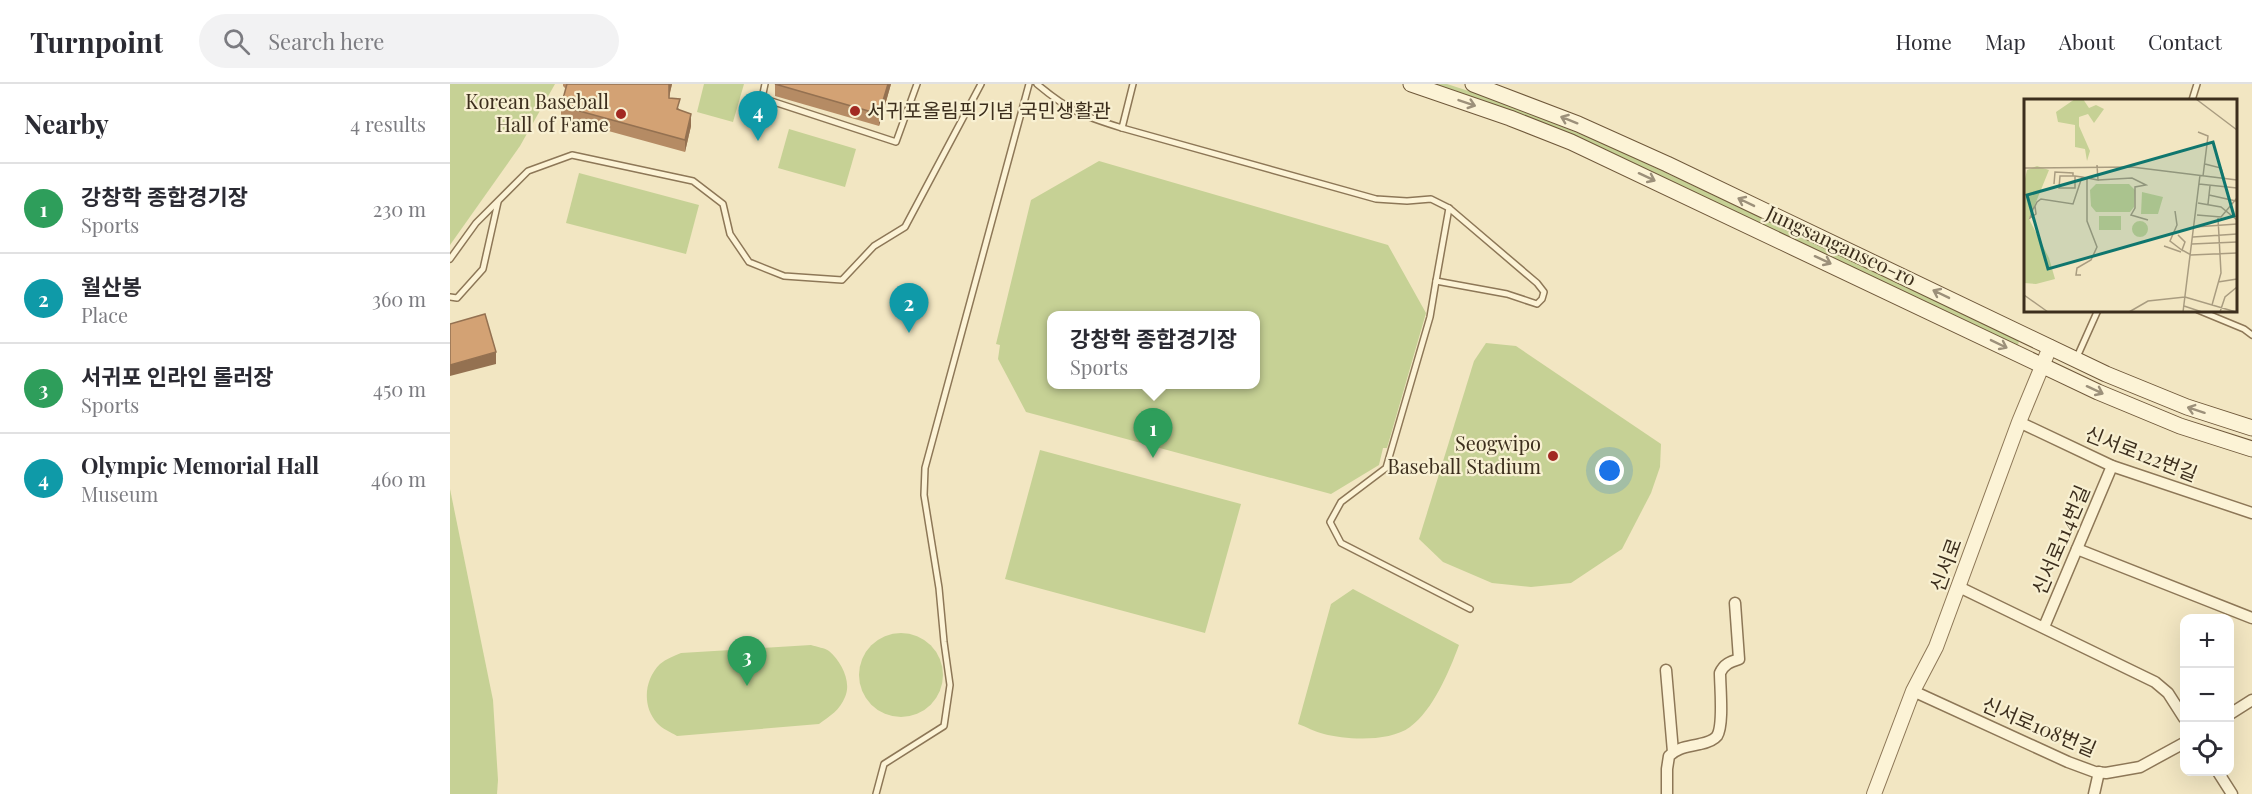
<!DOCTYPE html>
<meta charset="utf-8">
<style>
:root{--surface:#fff;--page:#f2f2f3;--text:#2b2b33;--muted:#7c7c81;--line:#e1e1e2;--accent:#a22922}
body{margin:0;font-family:"Playfair Display","Noto Sans KR",serif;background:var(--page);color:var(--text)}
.controls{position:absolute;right:18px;bottom:18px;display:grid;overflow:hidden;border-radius:12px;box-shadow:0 6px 24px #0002}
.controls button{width:54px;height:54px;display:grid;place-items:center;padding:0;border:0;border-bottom:2px solid var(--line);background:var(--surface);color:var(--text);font:30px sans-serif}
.you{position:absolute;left:1160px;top:387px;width:21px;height:21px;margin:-15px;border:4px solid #fff;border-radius:50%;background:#1a73e8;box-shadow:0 0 0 9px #1a73e833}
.badge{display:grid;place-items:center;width:39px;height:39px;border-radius:50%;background:var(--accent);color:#fff;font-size:20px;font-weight:700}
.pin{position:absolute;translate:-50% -50px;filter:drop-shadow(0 2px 3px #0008)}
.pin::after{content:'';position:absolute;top:32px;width:21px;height:18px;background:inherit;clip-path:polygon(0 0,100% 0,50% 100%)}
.popup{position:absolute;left:597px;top:227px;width:213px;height:78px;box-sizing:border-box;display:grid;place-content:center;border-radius:12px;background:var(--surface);filter:drop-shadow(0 2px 4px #0005);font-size:20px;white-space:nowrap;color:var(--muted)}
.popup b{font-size:22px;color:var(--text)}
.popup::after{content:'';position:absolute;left:50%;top:100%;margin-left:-12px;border:12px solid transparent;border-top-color:var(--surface)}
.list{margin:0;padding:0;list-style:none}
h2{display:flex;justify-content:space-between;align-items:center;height:78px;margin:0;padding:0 24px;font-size:26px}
h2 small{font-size:20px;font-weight:400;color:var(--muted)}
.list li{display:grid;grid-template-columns:39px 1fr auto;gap:18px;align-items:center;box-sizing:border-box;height:90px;padding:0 24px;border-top:2px solid var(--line)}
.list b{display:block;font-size:22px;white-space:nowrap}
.list p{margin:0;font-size:20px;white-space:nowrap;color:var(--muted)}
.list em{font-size:20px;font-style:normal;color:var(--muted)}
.icon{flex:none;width:33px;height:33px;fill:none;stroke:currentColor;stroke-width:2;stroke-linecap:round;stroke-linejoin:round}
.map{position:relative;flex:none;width:1802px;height:710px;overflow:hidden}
header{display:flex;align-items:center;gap:36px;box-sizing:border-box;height:84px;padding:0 30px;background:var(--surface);border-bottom:2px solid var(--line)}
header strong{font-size:28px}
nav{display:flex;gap:33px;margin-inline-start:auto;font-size:21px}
.search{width:420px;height:54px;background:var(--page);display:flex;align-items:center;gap:15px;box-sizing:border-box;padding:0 21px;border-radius:33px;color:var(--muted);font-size:22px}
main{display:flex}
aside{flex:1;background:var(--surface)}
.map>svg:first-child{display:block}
.green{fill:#c6d195;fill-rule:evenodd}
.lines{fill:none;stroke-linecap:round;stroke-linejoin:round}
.service-casing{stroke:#8d7757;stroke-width:8}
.minor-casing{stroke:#8d7757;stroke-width:13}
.tertiary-casing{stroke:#8d7757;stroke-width:16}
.secondary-casing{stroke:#6f583a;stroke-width:17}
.service{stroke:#fcf3d6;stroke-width:5}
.minor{stroke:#fcf3d6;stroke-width:10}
.tertiary{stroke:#fcf3d6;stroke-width:14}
.secondary{stroke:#fcf3d6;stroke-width:15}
.wall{fill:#b58b64}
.shaded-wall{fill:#947151}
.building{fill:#d3a274;stroke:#947151;stroke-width:1.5}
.oneway{stroke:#9c907a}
.poi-dot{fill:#a22922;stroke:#f8f0d2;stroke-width:2}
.labels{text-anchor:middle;stroke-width:4.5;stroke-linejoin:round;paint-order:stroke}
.poi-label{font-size:20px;fill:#3c2e1d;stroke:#f8f0d2;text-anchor:end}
.street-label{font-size:20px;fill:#3c2e1d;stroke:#f8f0d2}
.inset-road{fill:none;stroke:#a99c80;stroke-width:1.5}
.view{fill:#0f766e;fill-opacity:0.15;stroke:#0f766e;stroke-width:3}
.inset-edge{fill:none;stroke:#3c2e1d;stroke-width:3}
</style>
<header>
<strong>Turnpoint</strong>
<div class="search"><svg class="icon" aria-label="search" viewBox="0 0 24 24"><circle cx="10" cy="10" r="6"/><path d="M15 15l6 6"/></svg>Search here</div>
<nav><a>Home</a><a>Map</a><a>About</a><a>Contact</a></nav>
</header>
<main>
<aside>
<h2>Nearby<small>4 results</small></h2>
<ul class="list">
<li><span class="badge" style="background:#2e9e5b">1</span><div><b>강창학 종합경기장</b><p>Sports</p></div><em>230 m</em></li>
<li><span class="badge" style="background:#0f9aa8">2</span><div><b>월산봉</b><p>Place</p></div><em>360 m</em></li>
<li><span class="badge" style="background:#2e9e5b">3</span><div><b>서귀포 인라인 롤러장</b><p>Sports</p></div><em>450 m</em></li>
<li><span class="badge" style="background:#0f9aa8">4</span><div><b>Olympic Memorial Hall</b><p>Museum</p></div><em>460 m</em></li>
</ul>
</aside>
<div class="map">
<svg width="1802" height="710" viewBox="0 0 1802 710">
<rect width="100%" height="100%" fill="#f2e6c2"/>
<g class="green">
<path d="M0 0H105L70 62 0 161Z"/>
<path d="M254 0H294L283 38 247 28Z"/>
<path d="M979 0H997L1040 14 1155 60 1569 256 1568 262Z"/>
<path d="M339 45 406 65 395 103 328 84Z"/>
<path d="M649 77 938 161 976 229 937 364H933L929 381 881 410 576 328 548 275 550 261 546 260 581 116ZM601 232H805V300H601Z"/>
<path d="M129 89 249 121 236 170 116 139Z"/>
<path d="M1036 259 1066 262 1211 360 1210 383 1201 409 1172 465 1121 499 1081 503 1042 499 993 478 969 455 1024 277Z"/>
<path d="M590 366 791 420 755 549 555 495Z"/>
<path d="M0 405 43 616 48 696 47 710H0Z"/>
<path d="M903 505 1009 561C999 588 983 626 960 643 940 658 897 656 874 650 865 648 857 643 848 640L881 520Z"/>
<circle cx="451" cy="591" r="42"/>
<path d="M361 561C367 563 375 564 379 567 391 577 402 598 395 613 390 626 380 632 369 640L227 652C221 648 212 645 207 639 192 622 194 596 210 580 216 575 224 572 231 569Z"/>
</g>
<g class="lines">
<g class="service-casing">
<g id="service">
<path d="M315 0 312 14 446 58 467 0"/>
<path d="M587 0C619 27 633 32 672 44L683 0"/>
<path d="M1742 16 1747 0"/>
<path d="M672 44 926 115 957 117 981 115 999 124 1087 199 1094 208 1092 215 1087 220 1057 210 986 197 980 233 936 384 891 418 880 438 891 459 1020 525"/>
<path d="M0 175 26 139 78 87 122 71 243 97 273 120 280 150 299 178 334 192 392 196 424 162 455 143 531 0"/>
<path d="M986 197 999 124"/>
<path d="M0 213 7 214 33 185 48 118"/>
<path d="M1748 226 1794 245 1802 251"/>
<path d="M1627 273 1648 226"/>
<path d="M426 710 434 680 494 642 500 601 494 558 489 504 474 411 475 384 579 0"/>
</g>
</g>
<g class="minor-casing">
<g id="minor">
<path d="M1569 338 1662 382 1802 429"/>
<path d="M1627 465 1802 534"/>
<path d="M1509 503 1705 598 1718 609 1734 634"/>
<path d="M1594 543 1662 382"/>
<path d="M1216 586 1223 668"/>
<path d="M1463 607 1618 678 1645 688 1656 689 1690 683 1734 659"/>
<path d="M1780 630 1802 616"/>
<path d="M1768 688 1782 710"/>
<path d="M1217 710V685L1219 672C1228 663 1238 663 1250 660 1255 659 1263 657 1267 652 1274 641 1270 603 1270 589 1274 580 1280 578 1289 575L1285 519"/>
<path d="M1644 710 1649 688"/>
</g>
</g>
<g class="tertiary-casing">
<path id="tertiary" d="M1424 710 1463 607 1486 563 1569 338 1600 263"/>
</g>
<g class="secondary-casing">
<g id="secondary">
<path d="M961 0 1060 34 1121 58 1648 308 1730 342 1802 365"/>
<path d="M1023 0 1128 40 1217 80 1656 290 1737 323 1802 344"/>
</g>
</g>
<use href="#service" class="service"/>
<use href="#minor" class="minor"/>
<use href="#tertiary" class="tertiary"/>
<use href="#secondary" class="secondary"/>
</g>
<g class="wall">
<path d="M113 0H222L219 14 230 26 241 42 235 68 111 34V22L116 5 113 2Z"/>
<path d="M325 0H441L429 42 325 12Z"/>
</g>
<g class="shaded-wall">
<path d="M219 0H222L219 12Z"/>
<path d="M438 0H441L429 42V30Z"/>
<path d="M241 30V42L235 68V56Z"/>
<path d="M46 268V280L0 292V281Z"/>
</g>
<g class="building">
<path d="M117 0H219V14L230 15 227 25 241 30 235 56 111 22Z"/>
<path d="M325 0H438L429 30Z"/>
<path d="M35 230 46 268 0 281V240Z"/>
</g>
<defs><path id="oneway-shaft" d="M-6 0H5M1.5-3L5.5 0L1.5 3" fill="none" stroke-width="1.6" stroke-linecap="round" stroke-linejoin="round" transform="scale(1.5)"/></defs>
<g class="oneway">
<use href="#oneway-shaft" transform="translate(1017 19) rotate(19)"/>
<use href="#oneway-shaft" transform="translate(1119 36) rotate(-158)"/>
<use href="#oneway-shaft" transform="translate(1197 93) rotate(25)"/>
<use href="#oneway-shaft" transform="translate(1296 118) rotate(-154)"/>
<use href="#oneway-shaft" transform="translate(1373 176) rotate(25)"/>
<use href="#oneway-shaft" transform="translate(1491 210) rotate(-154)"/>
<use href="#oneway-shaft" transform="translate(1549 260) rotate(26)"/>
<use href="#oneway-shaft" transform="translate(1645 306) rotate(25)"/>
<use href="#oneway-shaft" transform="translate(1746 326) rotate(-162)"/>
</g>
<g class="poi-dot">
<circle cx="405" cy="27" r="6"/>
<circle cx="171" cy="30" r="6"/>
<circle cx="1103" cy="372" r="6"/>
</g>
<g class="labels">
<g class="poi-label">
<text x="159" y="25">Korean Baseball<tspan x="159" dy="23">Hall of Fame</tspan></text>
<text x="417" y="34" text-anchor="start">서귀포올림픽기념 국민생활관</text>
<text x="1091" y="367">Seogwipo<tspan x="1091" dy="23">Baseball Stadium</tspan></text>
</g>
<g class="street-label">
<text transform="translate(1391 162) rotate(25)" y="7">Jungsanganseo-ro</text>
<text transform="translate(1691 370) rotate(21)" y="7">신서로122번길</text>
<text transform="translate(1611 456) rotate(-67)" y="7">신서로114번길</text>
<text transform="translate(1496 481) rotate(-70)" y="7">신서로</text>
<text transform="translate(1589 643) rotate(23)" y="7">신서로108번길</text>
</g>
</g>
<g transform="translate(1574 15)">
<rect width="213" height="213" fill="#f2e6c2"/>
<path d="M51 0H59L65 9 72 6 80 10 70 24 64 15 55 18V27L66 52 63 62 61 50 51 48V26L34 23 32 13ZM13 67 25 71 5 120 25 159 31 180 12 185 0 184V84L3 71ZM72 85H105L111 91 110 108 106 113H72L67 107 66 91ZM118 93 139 98 134 115H117ZM75 117H97V131H75ZM108 130a8 8 0 1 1 16 0a8 8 0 1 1-16 0Z" fill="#c6d195"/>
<path class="inset-road" d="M172 0 213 31M174 33 184 37 179 77M181 65 197 69 200 79M0 69 108 68 213 81M51 77V89H35L36 77H51L58 78 74 81 73 66M74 81 108 79 122 86 111 88V109L107 116 124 121M30 85 31 73 49 74V77M175 85 213 89M185 96 212 102M174 104 197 108 213 121M184 105 186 87M11 107 12 115 6 119 9 110 11 107 13 103 17 100 49 105 58 78M151 112 153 126 146 142 159 152M173 116 197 118 213 99M171 128 213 125M154 136 161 143 158 151 167 156 213 154M169 138 213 135M168 145 213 143M140 147 157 153M57 176H52L53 169 67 161 73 148 63 122V79M194 183 213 180M0 196 24 213M188 206 197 174 194 119M160 207 178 213M105 213 124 202 161 198 212 213M159 213 176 76M196 213 201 198 213 188"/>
<path class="view" d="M189 43 210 117 24 170 3 96Z"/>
<rect width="213" height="213" class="inset-edge"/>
</g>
</svg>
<div class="controls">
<button>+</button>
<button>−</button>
<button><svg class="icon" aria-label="locate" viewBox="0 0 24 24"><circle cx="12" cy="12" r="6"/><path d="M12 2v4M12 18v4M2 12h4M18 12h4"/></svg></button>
</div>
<div class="you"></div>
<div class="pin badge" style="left:703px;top:374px;background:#2e9e5b">1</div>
<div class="popup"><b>강창학 종합경기장</b>Sports</div>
<div class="pin badge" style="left:459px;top:249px;background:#0f9aa8">2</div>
<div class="pin badge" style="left:297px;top:602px;background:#2e9e5b">3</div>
<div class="pin badge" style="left:308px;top:57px;background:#0f9aa8">4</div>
</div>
</main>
